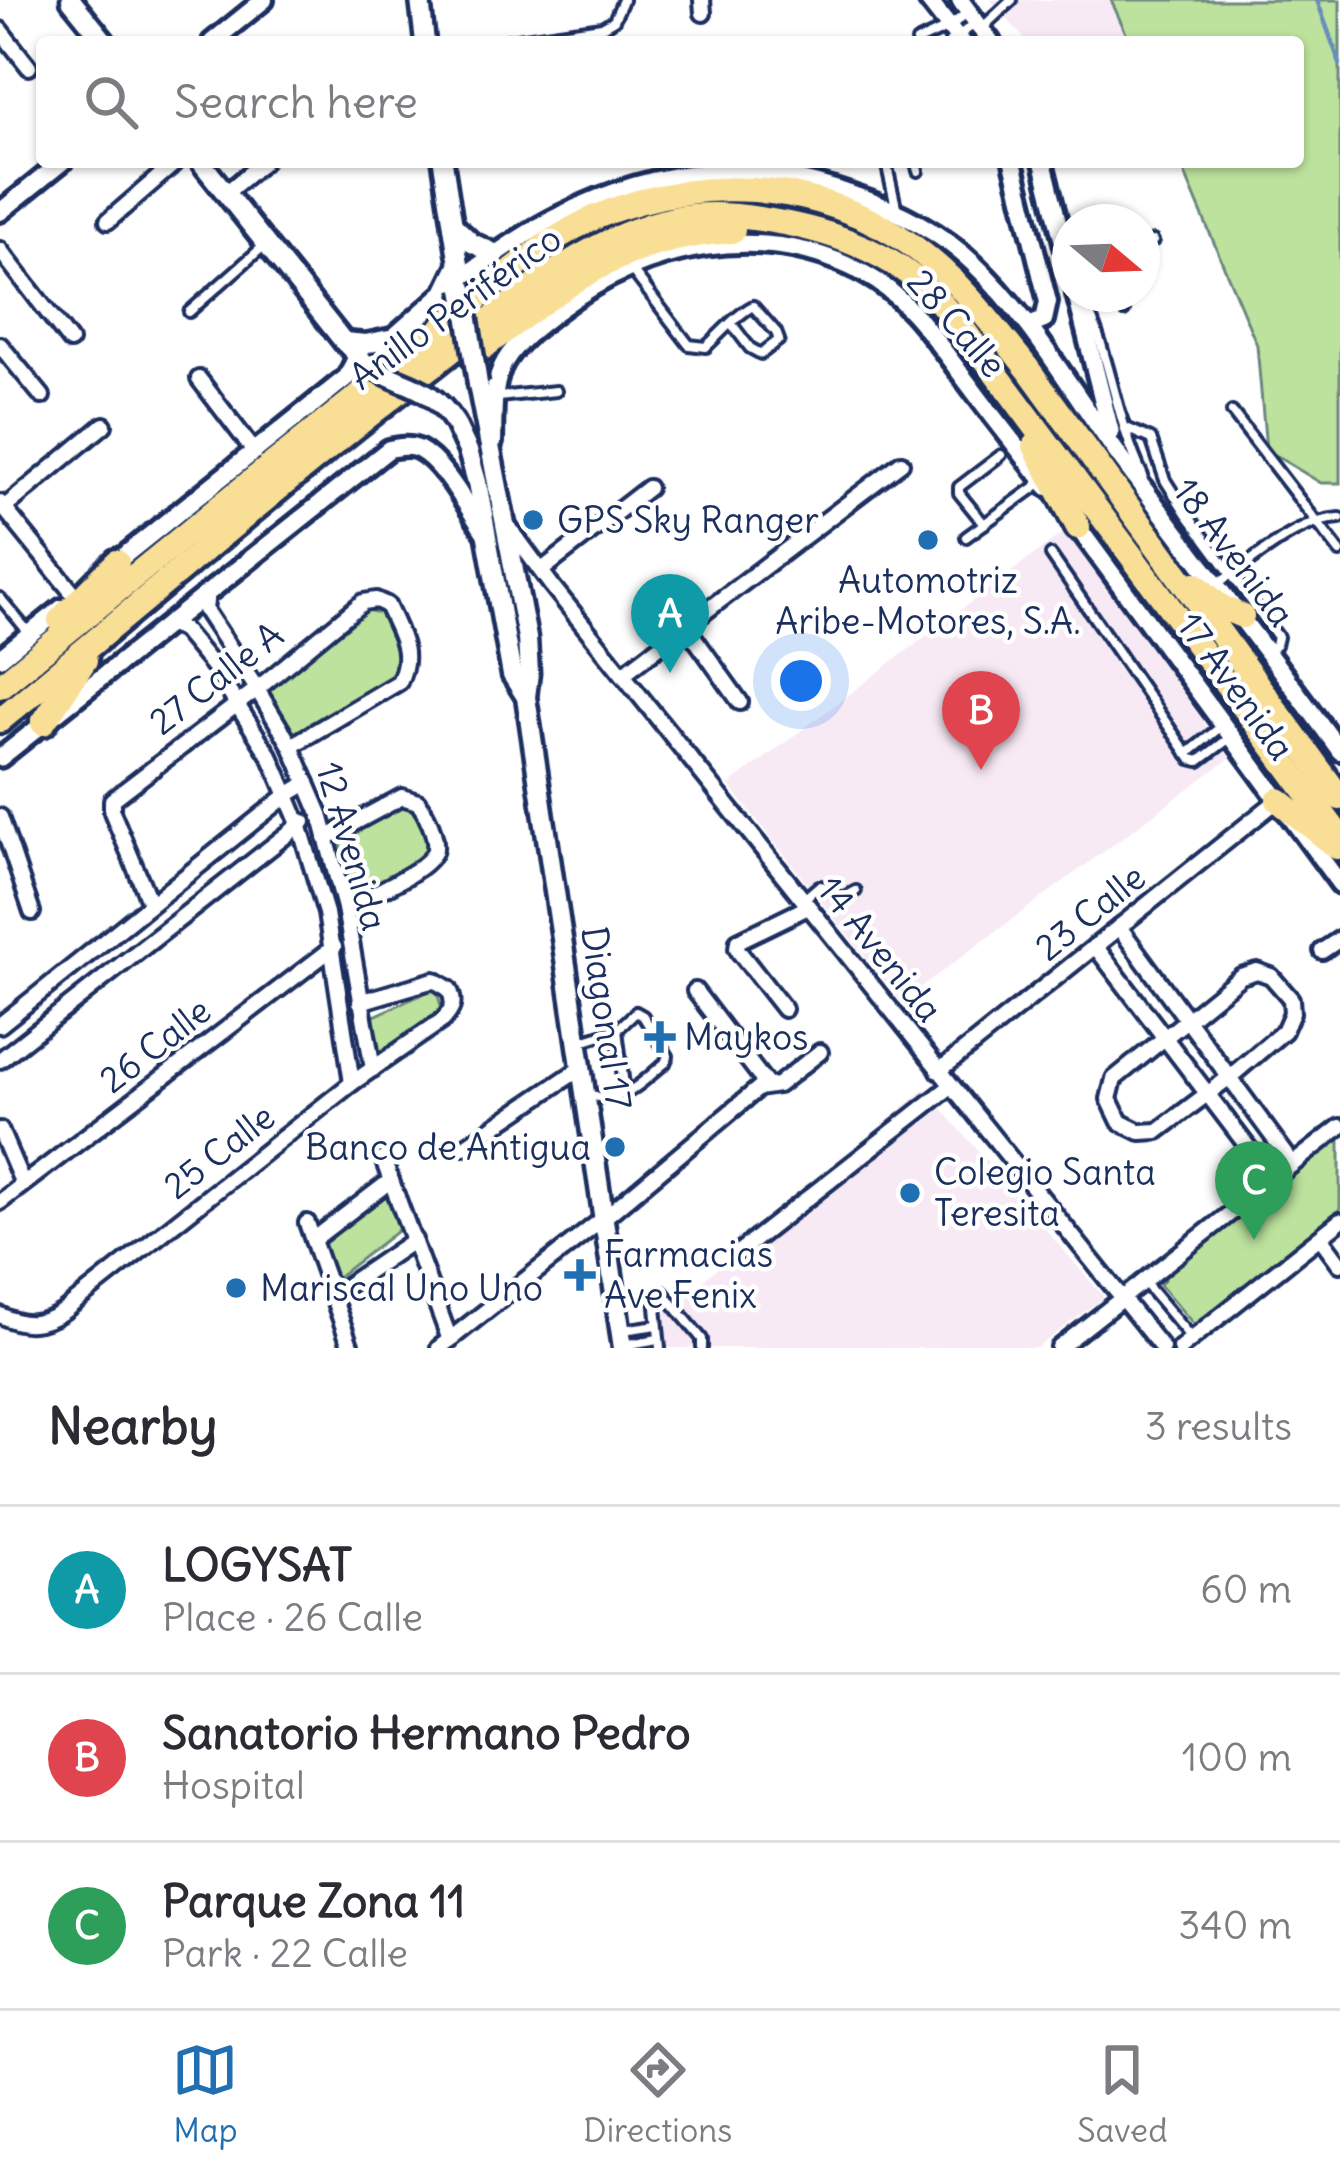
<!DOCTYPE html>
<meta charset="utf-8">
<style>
:root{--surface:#fff;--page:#f2f2f3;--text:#2b2b33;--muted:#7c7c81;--line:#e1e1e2;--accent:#1f6fb2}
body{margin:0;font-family:Delius,sans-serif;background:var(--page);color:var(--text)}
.compass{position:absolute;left:1052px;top:204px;width:108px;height:108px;border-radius:50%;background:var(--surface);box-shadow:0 3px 9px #0004;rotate:109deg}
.you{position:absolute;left:801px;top:681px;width:42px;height:42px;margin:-30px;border:9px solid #fff;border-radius:50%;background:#1a73e8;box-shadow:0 0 0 18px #1a73e833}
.badge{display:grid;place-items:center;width:78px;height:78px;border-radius:50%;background:var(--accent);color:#fff;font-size:39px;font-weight:700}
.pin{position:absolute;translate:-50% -99px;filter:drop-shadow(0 3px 6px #0008)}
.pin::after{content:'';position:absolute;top:63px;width:42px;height:36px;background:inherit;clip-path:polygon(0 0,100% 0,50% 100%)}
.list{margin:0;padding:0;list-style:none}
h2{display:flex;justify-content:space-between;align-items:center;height:156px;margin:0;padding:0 48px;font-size:51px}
h2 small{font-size:39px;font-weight:400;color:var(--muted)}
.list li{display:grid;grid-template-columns:78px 1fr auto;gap:36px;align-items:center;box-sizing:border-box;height:168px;padding:0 48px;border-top:3px solid var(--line)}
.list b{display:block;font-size:45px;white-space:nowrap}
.list p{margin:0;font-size:39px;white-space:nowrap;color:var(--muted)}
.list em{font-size:39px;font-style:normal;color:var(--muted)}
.icon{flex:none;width:66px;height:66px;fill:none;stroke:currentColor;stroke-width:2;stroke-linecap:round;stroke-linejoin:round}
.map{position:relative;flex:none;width:1340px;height:1348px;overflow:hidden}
.search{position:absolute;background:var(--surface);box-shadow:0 3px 9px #0004;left:36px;right:36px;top:36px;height:132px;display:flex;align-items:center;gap:30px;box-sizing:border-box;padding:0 42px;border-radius:12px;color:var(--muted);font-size:45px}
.sheet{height:660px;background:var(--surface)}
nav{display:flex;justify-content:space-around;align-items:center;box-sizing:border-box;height:168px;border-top:3px solid var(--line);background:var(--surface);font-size:33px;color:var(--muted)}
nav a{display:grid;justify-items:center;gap:6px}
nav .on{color:var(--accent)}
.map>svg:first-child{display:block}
.built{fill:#f8eaf5}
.green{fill:#bce29d;stroke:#6c887e;stroke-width:3}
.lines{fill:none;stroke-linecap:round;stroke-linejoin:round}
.stream{stroke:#688ebb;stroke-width:4.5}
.service-casing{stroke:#1b2f5e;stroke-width:16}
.minor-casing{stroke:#1b2f5e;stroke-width:22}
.tertiary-casing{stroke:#1b2f5e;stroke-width:26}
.secondary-casing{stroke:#1b2f5e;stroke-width:27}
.trunk-casing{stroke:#1b2f5e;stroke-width:33}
.service{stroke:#fff;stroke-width:8}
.minor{stroke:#fff;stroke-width:14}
.tertiary{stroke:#fff;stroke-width:16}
.secondary{stroke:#fff;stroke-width:18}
.trunk{stroke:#f9df96;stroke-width:24}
.secondary-bridge-casing{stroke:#1b2f5e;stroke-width:27;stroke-linecap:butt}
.secondary-bridge{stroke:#fff;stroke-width:18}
.poi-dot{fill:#1f6fb2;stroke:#fff;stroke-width:4.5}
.labels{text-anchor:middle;stroke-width:9;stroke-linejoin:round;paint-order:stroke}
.street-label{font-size:36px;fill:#1b2f5e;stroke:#fff}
.poi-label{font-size:36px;fill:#1b2f5e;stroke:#fff;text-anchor:start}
</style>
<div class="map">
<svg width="1340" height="1348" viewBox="0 0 1340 1348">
<rect width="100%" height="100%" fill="#fff"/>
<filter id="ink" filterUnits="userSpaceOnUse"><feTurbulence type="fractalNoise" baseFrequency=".00833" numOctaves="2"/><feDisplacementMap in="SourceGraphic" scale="24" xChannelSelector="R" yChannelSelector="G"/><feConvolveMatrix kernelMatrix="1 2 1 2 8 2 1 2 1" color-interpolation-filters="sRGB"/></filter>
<g filter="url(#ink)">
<g class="built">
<path d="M991 0H1111L1128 38 1119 42H1027Z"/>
<path d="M1065 531 1230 758 901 1002 729 785Z"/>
<path d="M925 1089 1104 1297 1037 1348H638L636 1338Z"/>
</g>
<g class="green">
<path d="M1111 0H1340V483H1321L1266 450 1257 345 1180 162H1298V42H1130Z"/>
<path d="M366 610 380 613 400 657 395 675 294 735 268 690Z"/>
<path d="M416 800 436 853 353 894 339 838Z"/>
<path d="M436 988 443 1013 373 1067 368 1019Z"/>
<path d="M1340 1131V1209L1195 1326 1160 1285 1170 1271Z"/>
<path d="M387 1191 401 1228 335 1279 323 1242Z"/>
</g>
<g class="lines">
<path class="stream" d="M1317 0 1340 64"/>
<g class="service-casing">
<g id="service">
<path d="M983 27 1012 0"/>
<path d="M497 42 602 27 614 20 623 0"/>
<path d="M917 42 949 27 968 12"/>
<path d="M950 42 977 22"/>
<path d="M886 162 897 211"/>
<path d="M916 162 918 171"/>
<path d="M761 168 789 162"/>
<path d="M1142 246 1153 241"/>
<path d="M631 269 689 345 706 347 709 344C723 331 736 315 753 306L776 332 779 340 761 354 750 348 731 323"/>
<path d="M1119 294 1124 311"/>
<path d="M1085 303C1111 357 1116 420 1143 476"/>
<path d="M189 312 266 244"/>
<path d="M498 397 556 391"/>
<path d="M1232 412 1340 552"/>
<path d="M1124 427 1151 439 1165 480 1186 513 1278 637 1276 645 1267 651"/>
<path d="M984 524 959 493V487L1001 455"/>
<path d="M966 537 1042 482"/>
<path d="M1051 555 1191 759 1199 761 1231 737"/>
<path d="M1217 583C1257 561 1292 521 1340 518"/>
<path d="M0 598 30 634"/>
<path d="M1187 754 1223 725"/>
<path d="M804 899 819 886 827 887 841 899 856 891"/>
<path d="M617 1030 625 1094"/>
<path d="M579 1042 617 1030 636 1012 643 1016 668 1056 665 1063C640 1083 623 1107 588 1094"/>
<path d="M1145 1283 1192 1339"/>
<path d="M623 1330 657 1325"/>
<path d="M624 1345 658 1339"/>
<path d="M660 1348 655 1297 658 1292H663L702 1339V1348"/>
</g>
</g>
<g class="minor-casing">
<g id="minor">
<path d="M702 0 703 13"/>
<path d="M0 30 29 67"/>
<path d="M226 193 263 162"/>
<path d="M108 221 176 162"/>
<path d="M0 250 70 341"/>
<path d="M0 345 42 396"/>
<path d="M199 379 254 451"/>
<path d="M0 503 76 597"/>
<path d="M4 508 104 425"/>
<path d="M508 526 552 586 1162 1348"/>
<path d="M542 570 648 488"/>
<path d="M207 592 205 610 257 689 291 746 320 814 345 908 373 1069"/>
<path d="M168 623 183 630 212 665 271 758 299 824 326 913 352 1083"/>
<path d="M686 626 740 702"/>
<path d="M623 674 901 463"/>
<path d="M0 817 32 912"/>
<path d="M326 838 402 797 418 802C426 813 437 835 435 849 433 869 364 898 345 908"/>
<path d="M150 903 112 812V800L257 689 363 602 376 600 387 605C399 633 414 652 399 682L291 746"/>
<path d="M1119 927 1293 1164"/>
<path d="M1095 946 1273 1180"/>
<path d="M1322 951 1340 939"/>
<path d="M1257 971 1271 976 1291 999 1292 1013 1284 1031 1231 1076 1158 1131 1140 1132 1120 1122 1109 1099 1114 1079 1241 976Z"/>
<path d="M695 991 767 1085"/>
<path d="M784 1009 740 953 737 948 738 941 808 907"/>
<path d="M0 1025 287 795 307 783"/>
<path d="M0 1060 303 822"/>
<path d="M939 1071 1278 800"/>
<path d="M0 1130 23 1184"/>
<path d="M464 1147 581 1068"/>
<path d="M383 1159 450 1340"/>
<path d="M0 1202 334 947"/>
<path d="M307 1223 351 1348"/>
<path d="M1320 1237 1340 1264"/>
<path d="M313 1240 390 1181"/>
<path d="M739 1252 951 1086"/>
<path d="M333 1295 414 1240"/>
<path d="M0 1315C23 1327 42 1326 64 1311L352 1083 443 1020C452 1010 456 1003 449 989L434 980 360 1002"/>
<path d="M439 1348 604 1218 759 1088 778 1085 820 1052"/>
<path d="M1059 1348 1340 1127"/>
<path d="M1180 1348 1340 1221"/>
</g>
</g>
<g class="tertiary-casing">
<g id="tertiary">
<path d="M928 0 961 42"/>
<path d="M960 0 991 42"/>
<path d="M212 42 264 0"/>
<path d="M1013 162 1048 302 1044 320 1029 326"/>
<path d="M1043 162 1070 270"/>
<path d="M0 212 62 162"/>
<path d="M461 278C493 256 526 232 561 215 659 166 746 158 850 194 896 209 940 231 975 265 1032 319 1071 390 1117 453 1191 553 1267 650 1340 751"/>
<path d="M1076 294 1111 433"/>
<path d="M493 442C494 415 491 385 505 361 517 341 539 325 557 311 644 244 764 219 865 274 910 298 939 346 970 386 995 420 1022 453 1048 487"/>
<path d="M1074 522 1340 884"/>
<path d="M109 568 347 377 357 356"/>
<path d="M0 658 62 608"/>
<path d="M0 758 389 449C399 447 409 445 418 449 444 462 468 509 485 533"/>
</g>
</g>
<g class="secondary-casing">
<g id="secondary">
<path d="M71 0 105 42"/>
<path d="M420 0 425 42"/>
<path d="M201 162 344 342 364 362"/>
<path d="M443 162 460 271"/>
<path d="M453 225 472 243 496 254"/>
<path d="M344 342 366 344 394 338 445 293 459 264"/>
<path d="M478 384 527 638 529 673 526 697 623 1348"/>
<path d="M455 423 468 451 477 482 512 675 526 697"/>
</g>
</g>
<g class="trunk-casing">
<g id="trunk">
<path d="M473 355C562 288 616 238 733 231"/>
<path d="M1035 446 1078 527"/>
<path d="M1195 584 1221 607 1242 616"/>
<path d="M60 620 117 562"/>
<path d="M0 686C128 582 254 477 384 376 441 332 494 279 555 239 657 174 799 172 901 238 953 272 990 321 1028 369L1340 798"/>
<path d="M0 720C141 604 279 484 423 373 501 313 579 238 678 218 704 213 734 215 760 219 820 228 880 246 926 288 939 300 951 315 963 329L1340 837"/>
<path d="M43 723 85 660"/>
<path d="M1278 800 1337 847"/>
</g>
</g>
<use href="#service" class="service"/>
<use href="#minor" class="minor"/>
<use href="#tertiary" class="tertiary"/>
<use href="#secondary" class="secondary"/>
<use href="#trunk" class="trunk"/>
<g class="secondary-bridge-casing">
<g id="secondary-bridge">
<path d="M463 288 478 384"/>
<path d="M364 362C401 388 427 380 455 423"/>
</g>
</g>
<use href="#secondary-bridge" class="secondary-bridge"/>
</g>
</g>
<g class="poi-dot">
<circle cx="533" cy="520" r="12"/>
<circle cx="928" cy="540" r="12"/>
<path d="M654 1019h12v12h12v12h-12v12h-12v-12h-12v-12h12z"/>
<circle cx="615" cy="1147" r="12"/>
<circle cx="910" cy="1193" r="12"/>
<path d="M574 1257h12v12h12v12h-12v12h-12v-12h-12v-12h12z"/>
<circle cx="236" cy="1288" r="12"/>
</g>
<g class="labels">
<g class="street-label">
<text transform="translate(455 307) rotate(-36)" y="13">Anillo Periférico</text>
<text transform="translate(957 323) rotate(49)" y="13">28 Calle</text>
<text transform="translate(1234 552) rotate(53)" y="13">18 Avenida</text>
<text transform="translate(216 678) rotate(-38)" y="13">27 Calle A</text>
<text transform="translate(1236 686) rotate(54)" y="13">17 Avenida</text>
<text transform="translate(352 846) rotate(74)" y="13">12 Avenida</text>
<text transform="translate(1090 912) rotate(-39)" y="13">23 Calle</text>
<text transform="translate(880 949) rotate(51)" y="13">14 Avenida</text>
<text transform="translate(607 1018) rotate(82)" y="13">Diagonal 17</text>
<text transform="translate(155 1045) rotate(-38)" y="13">26 Calle</text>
<text transform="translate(219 1151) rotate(-38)" y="13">25 Calle</text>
</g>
<g class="poi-label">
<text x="557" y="533">GPS Sky Ranger</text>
<text x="928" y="593" text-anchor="middle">Automotriz<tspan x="928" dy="41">Aribe-Motores, S.A.</tspan></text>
<text x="684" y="1050">Maykos</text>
<text x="591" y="1160" text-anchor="end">Banco de Antigua</text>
<text x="934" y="1185">Colegio Santa<tspan x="934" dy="41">Teresita</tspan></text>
<text x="604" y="1267">Farmacias<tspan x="604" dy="41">Ave Fenix</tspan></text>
<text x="260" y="1301">Mariscal Uno Uno</text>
</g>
</g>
</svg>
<svg class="compass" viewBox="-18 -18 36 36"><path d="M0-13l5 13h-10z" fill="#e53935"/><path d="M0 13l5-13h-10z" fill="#7c7c81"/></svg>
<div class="you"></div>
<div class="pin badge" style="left:670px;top:673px;background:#0f9aa8">A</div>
<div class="pin badge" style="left:981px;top:770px;background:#e0444e">B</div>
<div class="pin badge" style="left:1254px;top:1240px;background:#2e9e5b">C</div>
<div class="search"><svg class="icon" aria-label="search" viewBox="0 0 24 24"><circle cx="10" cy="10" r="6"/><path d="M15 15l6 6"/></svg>Search here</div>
</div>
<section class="sheet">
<h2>Nearby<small>3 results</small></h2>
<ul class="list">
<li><span class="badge" style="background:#0f9aa8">A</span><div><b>LOGYSAT</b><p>Place · 26 Calle</p></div><em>60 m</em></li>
<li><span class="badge" style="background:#e0444e">B</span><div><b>Sanatorio Hermano Pedro</b><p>Hospital</p></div><em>100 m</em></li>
<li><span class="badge" style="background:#2e9e5b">C</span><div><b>Parque Zona 11</b><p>Park · 22 Calle</p></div><em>340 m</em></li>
</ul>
</section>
<nav>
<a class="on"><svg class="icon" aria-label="map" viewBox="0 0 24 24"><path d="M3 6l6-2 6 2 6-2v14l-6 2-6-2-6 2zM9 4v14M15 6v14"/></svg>Map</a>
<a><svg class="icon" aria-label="directions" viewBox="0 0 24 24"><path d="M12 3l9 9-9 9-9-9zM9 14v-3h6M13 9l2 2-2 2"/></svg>Directions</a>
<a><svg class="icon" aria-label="saved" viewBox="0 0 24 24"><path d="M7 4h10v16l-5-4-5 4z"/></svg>Saved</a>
</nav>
